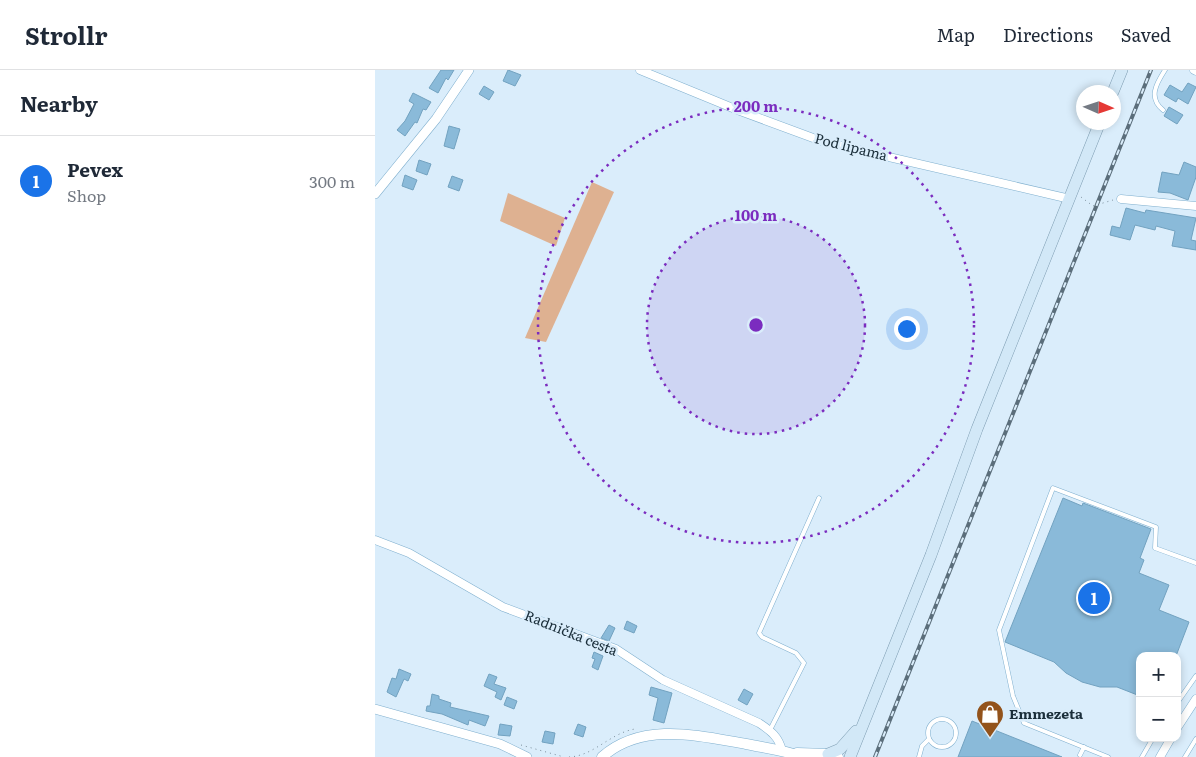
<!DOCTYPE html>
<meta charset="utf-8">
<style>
:root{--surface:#fff;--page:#f2f2f3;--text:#1f2937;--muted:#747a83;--line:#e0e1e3;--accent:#1a73e8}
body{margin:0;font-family:Literata,serif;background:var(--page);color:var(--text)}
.controls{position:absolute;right:15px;bottom:15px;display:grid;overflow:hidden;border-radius:10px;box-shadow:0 2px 8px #0003}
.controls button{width:45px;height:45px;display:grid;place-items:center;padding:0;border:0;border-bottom:1px solid var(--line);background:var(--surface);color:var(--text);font:25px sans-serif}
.compass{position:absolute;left:701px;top:15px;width:45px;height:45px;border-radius:50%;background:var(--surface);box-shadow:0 2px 8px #0003;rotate:93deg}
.you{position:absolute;left:531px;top:258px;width:18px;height:18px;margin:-12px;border:4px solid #fff;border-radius:50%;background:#1a73e8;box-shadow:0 0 0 8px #1a73e833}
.badge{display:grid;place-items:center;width:32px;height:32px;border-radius:50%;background:var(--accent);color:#fff;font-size:16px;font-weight:700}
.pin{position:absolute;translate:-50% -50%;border:2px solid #fff;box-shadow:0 1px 5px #0006}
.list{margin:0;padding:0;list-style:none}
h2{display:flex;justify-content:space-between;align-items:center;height:65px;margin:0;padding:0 20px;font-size:21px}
h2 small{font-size:16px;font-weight:400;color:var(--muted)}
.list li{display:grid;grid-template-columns:32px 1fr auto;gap:15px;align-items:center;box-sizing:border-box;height:90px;padding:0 20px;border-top:1px solid var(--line)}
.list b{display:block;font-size:19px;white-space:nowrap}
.list p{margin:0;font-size:16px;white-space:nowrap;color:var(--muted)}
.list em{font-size:16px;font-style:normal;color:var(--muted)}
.map{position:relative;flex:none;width:821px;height:687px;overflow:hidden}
header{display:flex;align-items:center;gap:30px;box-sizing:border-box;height:70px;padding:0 25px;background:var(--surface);border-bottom:1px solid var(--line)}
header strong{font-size:24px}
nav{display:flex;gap:28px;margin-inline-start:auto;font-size:18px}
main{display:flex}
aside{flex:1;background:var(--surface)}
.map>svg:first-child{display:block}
.green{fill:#deb191}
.building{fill:#8abad9;stroke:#72a2c0}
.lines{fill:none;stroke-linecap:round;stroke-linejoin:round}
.service-casing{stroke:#7fafce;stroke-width:5}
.minor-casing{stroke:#7fafce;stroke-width:9}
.tertiary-casing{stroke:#7fafce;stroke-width:10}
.secondary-casing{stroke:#7fafce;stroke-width:11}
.primary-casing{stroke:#7e9db2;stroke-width:12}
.path{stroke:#798c99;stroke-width:1;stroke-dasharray:1 4;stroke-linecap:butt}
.service{stroke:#fff;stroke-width:4}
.minor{stroke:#fff;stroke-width:8}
.tertiary{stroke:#fff;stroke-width:9}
.secondary{stroke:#fff;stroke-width:10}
.primary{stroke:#d2e8f7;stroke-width:11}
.rail-casing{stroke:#5b6e7b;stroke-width:4}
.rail{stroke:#daedfb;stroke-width:2;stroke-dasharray:5.5;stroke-linecap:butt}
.ring{fill:none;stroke:#7b2cbf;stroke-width:2.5;stroke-dasharray:2.5 5}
.labels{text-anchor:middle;stroke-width:5;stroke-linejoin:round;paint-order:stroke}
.street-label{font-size:14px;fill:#1a2e3a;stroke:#daedfb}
.poi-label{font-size:14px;font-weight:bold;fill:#1a2e3a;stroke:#daedfb;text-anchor:start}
.centre{fill:#7b2cbf;stroke:#daedfb;stroke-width:2.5}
.ring-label{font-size:15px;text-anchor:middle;font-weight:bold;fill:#7b2cbf;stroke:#daedfb;stroke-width:5;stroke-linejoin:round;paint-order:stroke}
</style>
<header>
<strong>Strollr</strong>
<nav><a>Map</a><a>Directions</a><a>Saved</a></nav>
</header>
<main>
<aside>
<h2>Nearby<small></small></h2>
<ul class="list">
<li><span class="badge">1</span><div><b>Pevex</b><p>Shop</p></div><em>300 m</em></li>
</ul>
</aside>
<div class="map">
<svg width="821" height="687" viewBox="0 0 821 687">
<rect width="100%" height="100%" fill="#daedfb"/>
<g class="green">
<path d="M217 112 239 122 171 272 150 268Z"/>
<path d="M133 123 190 148 181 176 125 151Z"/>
</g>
<g class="building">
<path d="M66 0H79L73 10 71 8 63 23 54 18Z"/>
<path d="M133 0 146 5 140 16 128 11Z"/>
<path d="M813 13 821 17 813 34 803 28 801 32 789 25 795 15 807 22Z"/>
<path d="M109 16 119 22 114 30 104 24Z"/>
<path d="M38 23 56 32 51 40 48 39 42 53 40 52 30 66 22 60 30 51 39 34 34 31Z"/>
<path d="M794 37 808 45 802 54 789 46Z"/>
<path d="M74 56 85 59 79 79 69 76Z"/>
<path d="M44 90 56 94 52 105 41 101Z"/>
<path d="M809 92 821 97V107L813 130 795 123 783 122 787 102 804 105Z"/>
<path d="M30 105 42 110 38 120 27 116Z"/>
<path d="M77 106 88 110 84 121 73 117Z"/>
<path d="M751 138 770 143 771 140 821 148 816 170 821 171V180L797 176 800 161 781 156 780 160 760 155 755 170 735 165 737 156 745 158Z"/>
<path d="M688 428 707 436 708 433 776 459 765 488 769 490 764 503 794 515 784 540 814 552 801 586H765V626L742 617H725L707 612 691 603 679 592 630 572Z"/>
<path d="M252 551 262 556 259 563 249 559Z"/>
<path d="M234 555 240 558 234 571 226 568Z"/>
<path d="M219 582 228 586 223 600 217 597 220 589 217 588Z"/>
<path d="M24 599 36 604 33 611 29 609 21 627 12 622 17 608 21 609Z"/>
<path d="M114 604 122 607 119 614 131 618 126 630 120 627 122 622 109 616Z"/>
<path d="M276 617 297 623 289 653 278 650 283 628 274 625Z"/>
<path d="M369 619 378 624 372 635 363 630Z"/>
<path d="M57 624 64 626V629L76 633 75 637 114 646 110 656 94 650 93 655 67 644 51 641 52 636H55Z"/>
<path d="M132 627 142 631 139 639 129 635Z"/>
<path d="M597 651 687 687H583Z"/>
<path d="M125 654 137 656 135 666 123 665Z"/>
<path d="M203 654 211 657 208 667 199 664Z"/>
<path d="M170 661 180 663 178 674 167 672Z"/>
</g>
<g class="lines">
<g class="service-casing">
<g id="service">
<path d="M788 40C773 28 781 14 790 0"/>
<path d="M802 633 821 606"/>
<circle cx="567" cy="663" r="14"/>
<path d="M395 660 429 593 421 583 387 567 384 563 444 428"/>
<path d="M705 685 709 677"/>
<path d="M544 687 547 676 554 669"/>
<path d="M733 687 649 653 638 626 624 560 678 418 781 457 780 478 821 493"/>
<path d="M767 687 778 668"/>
<path d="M810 687 821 669"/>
</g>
</g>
<g class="minor-casing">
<g id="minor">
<path d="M265 0 365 41 449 72 695 129"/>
<path d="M819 0 821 1"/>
<path d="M746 129 821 136"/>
<path d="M0 470 34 483 128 537 241 579 288 610 384 653C396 661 404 667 407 681"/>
<path d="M802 658 821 629"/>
<path d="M785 687 796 668"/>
</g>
</g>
<g class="tertiary-casing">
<g id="tertiary">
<path d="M0 124 61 49 94 0"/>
<path d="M0 639 125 674 152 687"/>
</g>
</g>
<g class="secondary-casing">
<g id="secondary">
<path d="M422 683 453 684 463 687"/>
<path d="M227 687C268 651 324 666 371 674 390 678 409 680 427 687"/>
</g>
</g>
<g class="primary-casing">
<g id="primary">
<path d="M738 22 747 0"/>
<path d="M453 684 465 679 481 661"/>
<path d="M475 687 556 485 602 359 725 52"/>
</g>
</g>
<g class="path">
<path d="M706 127 718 136 738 130"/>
<path d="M146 675 189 687"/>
<path d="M194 687C219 686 235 663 260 659"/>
</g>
<use href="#service" class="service"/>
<use href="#minor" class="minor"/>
<use href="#tertiary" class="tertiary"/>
<use href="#secondary" class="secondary"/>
<use href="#primary" class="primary"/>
<g class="rail-casing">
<path id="rail" d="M500 687 776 0"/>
</g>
<use href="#rail" class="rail"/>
</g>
<circle cx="381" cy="255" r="109" fill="#7b2cbf" fill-opacity=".12"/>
<g class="ring">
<circle cx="381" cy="255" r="109"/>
<circle cx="381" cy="255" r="218"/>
</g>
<defs>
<g id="shop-pin" transform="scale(1.4375)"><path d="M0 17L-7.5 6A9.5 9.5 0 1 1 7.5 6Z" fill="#93531b" stroke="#daedfb"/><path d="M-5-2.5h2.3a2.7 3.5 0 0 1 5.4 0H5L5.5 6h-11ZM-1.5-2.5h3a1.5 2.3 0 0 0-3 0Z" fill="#fff"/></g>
</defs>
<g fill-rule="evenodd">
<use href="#shop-pin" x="615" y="644"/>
</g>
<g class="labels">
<g class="street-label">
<text transform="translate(476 77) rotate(14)" y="5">Pod lipama</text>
<text transform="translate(196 563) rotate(22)" y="5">Radnička cesta</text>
</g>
<g class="poi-label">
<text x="634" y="649">Emmezeta</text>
</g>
</g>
<circle cx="381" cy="255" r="8" class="centre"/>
<g class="ring-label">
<text x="381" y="42">200 m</text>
<text x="381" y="151">100 m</text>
</g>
</svg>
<div class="controls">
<button>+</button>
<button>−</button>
</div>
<svg class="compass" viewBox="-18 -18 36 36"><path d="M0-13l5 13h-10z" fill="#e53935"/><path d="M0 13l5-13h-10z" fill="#747a83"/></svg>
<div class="you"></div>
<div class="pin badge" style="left:719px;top:528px">1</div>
</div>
</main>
